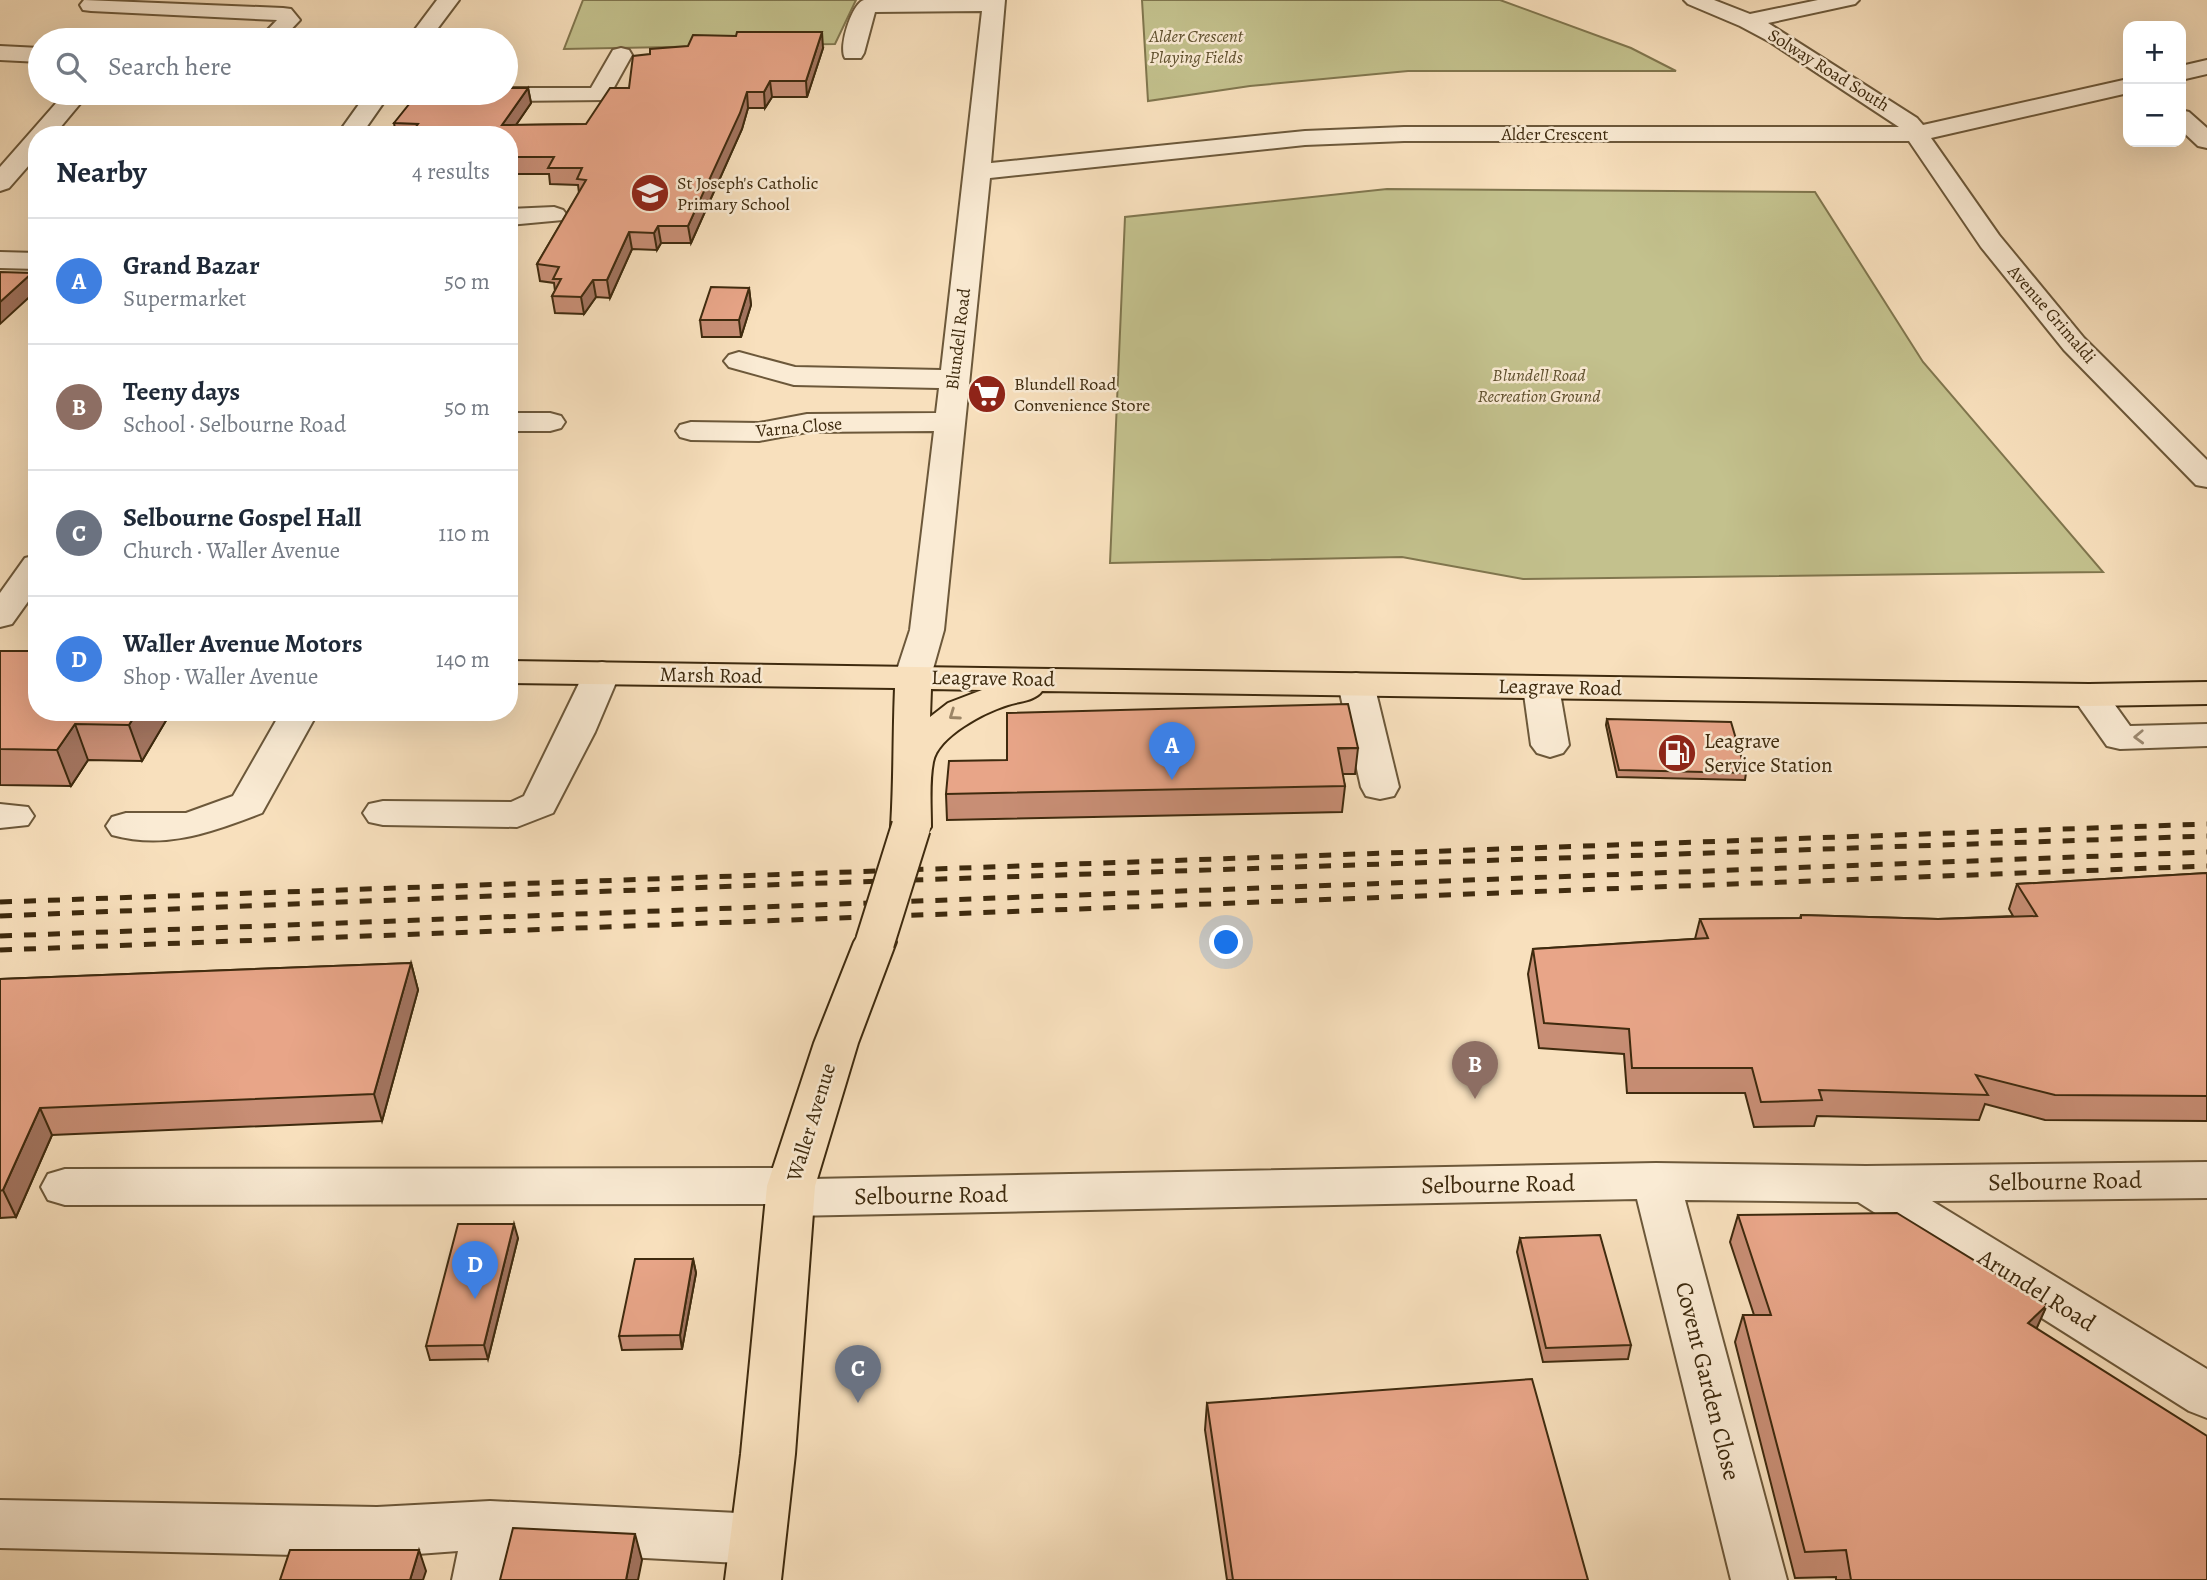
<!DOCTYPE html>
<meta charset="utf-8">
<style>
:root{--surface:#fff;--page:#f2f2f3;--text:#1f2937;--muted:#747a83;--line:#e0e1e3;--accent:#0f766e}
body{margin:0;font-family:Alegreya,serif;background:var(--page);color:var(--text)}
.controls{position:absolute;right:21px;top:21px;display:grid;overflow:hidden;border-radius:14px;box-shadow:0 7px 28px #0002}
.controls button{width:63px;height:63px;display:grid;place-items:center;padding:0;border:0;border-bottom:2px solid var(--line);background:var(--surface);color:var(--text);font:35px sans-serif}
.you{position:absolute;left:1227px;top:943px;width:24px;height:24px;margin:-18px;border:5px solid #fff;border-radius:50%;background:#1a73e8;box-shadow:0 0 0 10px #1a73e833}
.badge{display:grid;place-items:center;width:46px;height:46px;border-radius:50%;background:var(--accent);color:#fff;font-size:23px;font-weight:700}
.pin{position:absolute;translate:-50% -58px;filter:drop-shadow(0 2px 4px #0008)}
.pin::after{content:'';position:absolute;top:37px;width:24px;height:21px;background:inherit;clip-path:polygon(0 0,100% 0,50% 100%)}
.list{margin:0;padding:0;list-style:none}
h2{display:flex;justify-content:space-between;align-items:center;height:91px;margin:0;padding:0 28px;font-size:30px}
h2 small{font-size:23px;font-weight:400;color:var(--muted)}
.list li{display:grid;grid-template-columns:46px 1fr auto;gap:21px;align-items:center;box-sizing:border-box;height:126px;padding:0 28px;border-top:2px solid var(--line)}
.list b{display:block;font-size:26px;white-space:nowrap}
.list p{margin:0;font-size:23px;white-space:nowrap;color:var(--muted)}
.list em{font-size:23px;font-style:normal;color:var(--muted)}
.icon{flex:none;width:38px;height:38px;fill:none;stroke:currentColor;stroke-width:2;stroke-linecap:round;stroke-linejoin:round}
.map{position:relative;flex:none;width:2207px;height:1580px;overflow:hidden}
.search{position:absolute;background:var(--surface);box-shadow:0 7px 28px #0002;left:28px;top:28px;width:490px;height:77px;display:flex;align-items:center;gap:18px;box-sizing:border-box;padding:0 24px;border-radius:38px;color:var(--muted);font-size:26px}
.panel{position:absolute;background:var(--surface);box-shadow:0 7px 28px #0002;left:28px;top:126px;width:490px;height:595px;border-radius:28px}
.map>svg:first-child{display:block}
.green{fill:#c3c18d;stroke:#80764e;stroke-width:2}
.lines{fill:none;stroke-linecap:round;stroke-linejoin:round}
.minor-casing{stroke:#6c583a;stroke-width:4}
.major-casing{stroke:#3e2a0e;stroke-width:4}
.minor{fill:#faebd4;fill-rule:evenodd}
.major{fill:#f8e0bd;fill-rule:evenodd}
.rail{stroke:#3e2a0e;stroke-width:5;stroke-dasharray:12 12;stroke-linecap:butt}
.major-bridge-casing{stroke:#3e2a0e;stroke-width:42;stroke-linecap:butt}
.major-bridge{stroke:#f8e0bd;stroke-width:38}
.wall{fill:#c88e75;stroke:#3e2a0e;stroke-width:2}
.shaded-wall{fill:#a2745f;stroke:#3e2a0e;stroke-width:2}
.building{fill:#e8a588;stroke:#3e2a0e;stroke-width:2}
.oneway{stroke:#9b8566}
.oneway2{stroke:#9c8a71}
.labels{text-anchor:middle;stroke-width:5;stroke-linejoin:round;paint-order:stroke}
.far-park-label{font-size:18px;font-style:italic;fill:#5f502e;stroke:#faebd4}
.far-street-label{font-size:18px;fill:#3e2a0e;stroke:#faebd4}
.far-poi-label{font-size:18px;fill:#3e2a0e;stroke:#faebd4;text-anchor:start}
.street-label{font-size:21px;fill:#3e2a0e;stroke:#faebd4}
.poi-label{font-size:21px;fill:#3e2a0e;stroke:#faebd4;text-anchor:start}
.near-street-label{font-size:24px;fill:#3e2a0e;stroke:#faebd4}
</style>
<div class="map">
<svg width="2207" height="1580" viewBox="0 0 2207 1580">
<rect width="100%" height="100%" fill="#f8e0bd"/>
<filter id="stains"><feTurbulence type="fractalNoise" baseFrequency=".00286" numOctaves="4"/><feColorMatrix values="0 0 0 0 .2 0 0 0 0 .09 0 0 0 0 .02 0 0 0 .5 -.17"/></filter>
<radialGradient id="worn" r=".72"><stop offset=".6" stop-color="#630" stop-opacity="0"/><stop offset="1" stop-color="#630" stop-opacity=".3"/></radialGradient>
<g class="green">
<path d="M583 0H856L835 44 564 49Z"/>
<path d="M1142 0H1500L1631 48 1676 71H1408L1250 86 1148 101Z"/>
<path d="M1387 189 1815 192 1923 362 2103 572 1523 579 1402 557 1110 563 1125 217Z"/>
</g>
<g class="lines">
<g class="minor-casing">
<g id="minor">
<path d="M84 0 283 8 291 9 300 20 281 40H258L277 20 91 11 83 10 80 5Z"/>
<path d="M437 0H459L429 40H407Z"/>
<path d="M864 0H1005L991 163 1305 131 1404 127H1899L1770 42 1740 26 1688 4 1684 0H1714L1750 14 1818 0H1859L1855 4 1768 23 1917 118 1923 125 2128 79V93L1931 138 1999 235 2084 338 2207 460V487L2196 485 2064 350 1981 247 1909 141H1404L1305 145 990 178 944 630 931 676 926 684 913 687 900 684 895 676 910 630 934 431 807 432 759 441 691 440 680 437 676 431 680 425 691 422 759 423 807 414 936 413 939 388 794 385 729 367 724 361 729 355 739 352 795 367 941 370 982 11 875 12 864 53 861 58H845C838 47 852 3 864 0Z"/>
<path d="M0 46 40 48V62L0 60Z"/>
<path d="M621 48 629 50 632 55 607 100 384 102 361 135H337L367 93H506V88H591L613 50Z"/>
<path d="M2207 60V74L2181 80V66Z"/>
<path d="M65 93H89L54 135H37V156L9 188 0 191V167Z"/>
<path d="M2181 110 2189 112 2207 128V148L2198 146 2181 130Z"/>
<path d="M554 207 563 210 567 215 563 220 509 225V209Z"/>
<path d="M0 252 37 253V269L0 268Z"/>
<path d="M509 413H550L561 416 565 422 561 428 550 431H509Z"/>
<path d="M37 555V589L12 624 0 627V593L25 558Z"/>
<path d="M602 662 615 665 620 673 595 732 553 813 517 827 383 825 369 822 363 813 369 804 383 801 511 802 524 796 584 673 589 665Z"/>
<path d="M1356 673 1369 676 1374 684 1399 787 1394 796 1380 799 1366 796 1361 787 1338 684 1343 676Z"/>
<path d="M1541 676 1554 679 1559 687 1569 745 1563 753 1550 757 1537 753 1531 745 1523 687 1528 679Z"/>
<path d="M2089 684 2102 687 2130 726 2207 724V746L2120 749 2107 746 2071 695 2076 687Z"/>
<path d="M281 712H318L262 813C211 832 167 850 112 835L106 826 112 817 126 813H186L233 796Z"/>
<path d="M0 804 28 807 34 816 28 825 0 828Z"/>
<path d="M2207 1162V1198L1932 1201 2207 1369V1418L2189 1411 1858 1202 1685 1200 1787 1580H1731L1637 1199 789 1216 772 1211 769 1204 65 1205 48 1200 41 1187 48 1174 65 1169 791 1168 808 1173 811 1179 1656 1163 1866 1166Z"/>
<path d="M0 1500 377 1507 490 1501 758 1514 777 1522 785 1539 777 1556 758 1564 513 1551 508 1580H452L458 1551 377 1557 0 1548Z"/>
</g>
</g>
<g class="major-casing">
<g id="major">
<path d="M509 661 2089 684 2207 682V704L2089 706 1042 691C1035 701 1020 701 1008 705 985 712 938 736 933 762 929 782 931 806 931 827L925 836 911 840 897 836 891 827C894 780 893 735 895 688L509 683ZM931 689 982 690 948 703 930 717Z"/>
<path d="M875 928 890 932 896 942 858 1043 815 1186 795 1454 781 1580H725L741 1454 767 1186 814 1043 854 942 860 932Z"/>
</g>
</g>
<use href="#minor" class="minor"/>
<use href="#major" class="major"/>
<g class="rail">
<path d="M0 902 2207 824"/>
<path d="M0 916 737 886 2207 836"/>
<path d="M0 936 2207 852"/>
<path d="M0 950 2207 866"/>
</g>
<g class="major-bridge-casing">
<path id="major-bridge" d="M875 942 911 827"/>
</g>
<use href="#major-bridge" class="major-bridge"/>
</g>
<g class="wall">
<path d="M823 48 807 97H772L765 108H748L742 129 691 243H661L657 250 632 249 610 298 596 297 584 314 555 313 552 296 555 291 554 283 540 281 537 264 579 193 578 185 550 184 549 174H509V135H396L394 123 528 88 531 103 516 125 586 124 629 88Z"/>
<path d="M749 288 751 305 741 337H702L700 320Z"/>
<path d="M0 651 171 712 142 761 88 760 71 786 0 785Z"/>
<path d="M1607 719 1746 773 1745 780 1617 777 1606 725Z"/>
<path d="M1358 748 1355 774H1342L1345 786 1342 812 947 820 946 794 1007 760Z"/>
<path d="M2207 873V1121L2045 1120 1985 1104 1979 1120 1817 1116 1814 1126 1754 1127 1745 1093H1627L1624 1054 1539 1048 1528 974 1533 949 1695 939 1700 919 1800 918 1801 915 1938 919 2013 916 2009 909 2017 884Z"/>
<path d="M411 963 418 990 382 1121 52 1135 16 1217 0 1218V979Z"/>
<path d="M1738 1215 2047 1305 2036 1328 2207 1580H1836V1577L1795 1578 1735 1342 1743 1315H1754L1730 1242Z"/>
<path d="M518 1238 488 1359 430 1360 426 1346Z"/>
<path d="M1520 1238 1631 1345 1628 1359 1543 1362 1517 1252Z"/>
<path d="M693 1259 696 1273 682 1349 622 1350 619 1336Z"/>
<path d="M1207 1403 1588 1580H1227L1205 1430Z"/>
</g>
<g class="shaded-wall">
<path d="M822 32 823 48 807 97 806 81Z"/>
<path d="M770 81 772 97 765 108 764 92Z"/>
<path d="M528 88 531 103 509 135 502 125Z"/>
<path d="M747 92 748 108 742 129 691 243 688 226Z"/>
<path d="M658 226 661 243 657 250 654 233Z"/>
<path d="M629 232 632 249 610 298 607 280Z"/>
<path d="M32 273 37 286V290L0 324V302Z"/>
<path d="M593 280 596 297 584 314 581 297Z"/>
<path d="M749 288 751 305 741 337 739 320Z"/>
<path d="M137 712H171L142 761 129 725Z"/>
<path d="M75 724 88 760 71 786 57 750Z"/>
<path d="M411 963 418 990 382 1121 374 1094Z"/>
<path d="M40 1108 52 1135 16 1217 3 1190Z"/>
<path d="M514 1224 518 1238 488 1359 484 1345Z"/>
<path d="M693 1259 696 1273 682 1349 680 1335Z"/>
<path d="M2047 1305 2035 1332 2028 1323Z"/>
<path d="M635 1534 642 1560 638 1580H626Z"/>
<path d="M419 1550 426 1571 423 1580H410Z"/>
</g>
<g class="building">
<path d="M737 32H822L806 81H770L764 92H747L740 113 688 226H658L654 233 629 232 607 280H593L581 297 552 296 561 279H553L559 267 537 264 586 180 577 179 582 168H548L554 157H509V135H410L418 124 394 123 418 93H506V88H528L502 125 586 124 610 88H629L633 56 650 54V49L688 46 693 35 736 36Z"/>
<path d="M0 272 32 273 0 302Z"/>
<path d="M711 287 749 288 739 320H700Z"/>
<path d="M0 651H37V712H137L129 725 75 724 57 750 0 749Z"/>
<path d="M1348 704 1358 748H1338L1345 786 946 794 949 761 1007 760V713Z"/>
<path d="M1607 719 1731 722 1746 773 1619 770Z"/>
<path d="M2207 873V1096L2055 1095 1976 1075 1988 1095 1819 1090 1822 1100 1761 1102 1752 1068H1632L1629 1029 1544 1023 1533 949 1708 938 1700 919 1801 918V915L1938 919 2037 916 2017 884Z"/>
<path d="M411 963 374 1094 40 1108 3 1190 0 1191V979Z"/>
<path d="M1897 1213 2047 1305 2028 1323 2207 1436V1580H1851L1846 1550 1805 1552 1743 1315H1771L1738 1215Z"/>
<path d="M458 1224H514L484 1345 426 1346Z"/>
<path d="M1600 1235 1631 1345 1546 1348 1520 1238Z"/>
<path d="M635 1259H693L680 1335 619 1336Z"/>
<path d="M1532 1379 1588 1580H1233L1207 1403Z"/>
<path d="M513 1528 635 1534 626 1580H500Z"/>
<path d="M290 1550H419L410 1580H280Z"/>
</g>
<defs><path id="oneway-chevron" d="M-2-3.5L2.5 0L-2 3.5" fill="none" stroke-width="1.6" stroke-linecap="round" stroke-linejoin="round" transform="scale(1.75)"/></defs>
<use class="oneway" href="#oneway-chevron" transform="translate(954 715) rotate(145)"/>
<use class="oneway2" href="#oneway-chevron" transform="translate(2139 737) rotate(178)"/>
<defs>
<g id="school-disc" transform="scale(2.0125)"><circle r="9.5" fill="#8f2418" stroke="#faebd4"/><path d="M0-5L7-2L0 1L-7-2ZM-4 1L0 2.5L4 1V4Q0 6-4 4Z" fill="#fff"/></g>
<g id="supermarket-disc" transform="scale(2.0125)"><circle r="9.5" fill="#8f2418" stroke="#faebd4"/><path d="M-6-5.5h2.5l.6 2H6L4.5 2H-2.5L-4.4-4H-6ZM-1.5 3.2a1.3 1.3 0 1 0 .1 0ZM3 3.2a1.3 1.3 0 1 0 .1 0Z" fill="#fff"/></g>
<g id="fuel-disc" transform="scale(2.0125)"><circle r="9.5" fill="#8f2418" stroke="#faebd4"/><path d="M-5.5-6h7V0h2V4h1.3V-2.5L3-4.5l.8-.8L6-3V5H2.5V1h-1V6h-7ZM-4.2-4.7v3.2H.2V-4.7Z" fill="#fff"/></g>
</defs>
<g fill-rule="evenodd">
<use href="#school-disc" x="650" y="193"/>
<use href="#supermarket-disc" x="987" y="394"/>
<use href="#fuel-disc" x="1677" y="753"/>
</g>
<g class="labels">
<g class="far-park-label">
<text x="1196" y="42">Alder Crescent<tspan x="1196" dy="21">Playing Fields</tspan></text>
<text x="1539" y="381">Blundell Road<tspan x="1539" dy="21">Recreation Ground</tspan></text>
</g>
<g class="far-street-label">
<text transform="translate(1829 70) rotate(32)" y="6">Solway Road South</text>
<text x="1555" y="140">Alder Crescent</text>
<text transform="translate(2052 314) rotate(49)" y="6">Avenue Grimaldi</text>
<text transform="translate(958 339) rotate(-83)" y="6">Blundell Road</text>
<text transform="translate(799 427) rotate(-5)" y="6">Varna Close</text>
</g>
<g class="far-poi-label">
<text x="677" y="189">St Joseph's Catholic<tspan x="677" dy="21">Primary School</tspan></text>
<text x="1014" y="390">Blundell Road<tspan x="1014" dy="21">Convenience Store</tspan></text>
</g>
<g class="street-label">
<text transform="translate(711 675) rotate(1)" y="7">Marsh Road</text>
<text transform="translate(993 678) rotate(1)" y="7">Leagrave Road</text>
<text transform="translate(1560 687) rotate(1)" y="7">Leagrave Road</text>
<text transform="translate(811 1122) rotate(-73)" y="7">Waller Avenue</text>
</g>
<g class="poi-label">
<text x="1704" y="748">Leagrave<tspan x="1704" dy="24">Service Station</tspan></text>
</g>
<g class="near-street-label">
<text transform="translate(2065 1181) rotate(-1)" y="8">Selbourne Road</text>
<text transform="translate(1498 1184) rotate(-1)" y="8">Selbourne Road</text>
<text transform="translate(931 1195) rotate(-1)" y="8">Selbourne Road</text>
<text transform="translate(2037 1290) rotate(32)" y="8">Arundel Road</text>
<text transform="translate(1708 1381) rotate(76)" y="8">Covent Garden Close</text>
</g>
</g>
<rect width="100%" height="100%" filter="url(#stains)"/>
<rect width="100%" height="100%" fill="url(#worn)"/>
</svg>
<div class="controls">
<button>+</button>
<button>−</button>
</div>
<div class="you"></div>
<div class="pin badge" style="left:1172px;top:780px;background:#3f7fe0">A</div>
<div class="pin badge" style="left:1475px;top:1099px;background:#8d6e63">B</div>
<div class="pin badge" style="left:858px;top:1403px;background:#6b7280">C</div>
<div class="pin badge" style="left:475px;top:1299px;background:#3f7fe0">D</div>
<div class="search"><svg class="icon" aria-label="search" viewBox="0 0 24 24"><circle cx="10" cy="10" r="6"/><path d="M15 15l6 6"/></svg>Search here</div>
<section class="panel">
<h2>Nearby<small>4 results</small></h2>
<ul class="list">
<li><span class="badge" style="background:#3f7fe0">A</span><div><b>Grand Bazar</b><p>Supermarket</p></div><em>50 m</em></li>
<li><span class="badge" style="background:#8d6e63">B</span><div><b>Teeny days</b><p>School · Selbourne Road</p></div><em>50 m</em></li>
<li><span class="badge" style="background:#6b7280">C</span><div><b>Selbourne Gospel Hall</b><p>Church · Waller Avenue</p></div><em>110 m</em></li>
<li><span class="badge" style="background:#3f7fe0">D</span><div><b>Waller Avenue Motors</b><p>Shop · Waller Avenue</p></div><em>140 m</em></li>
</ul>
</section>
</div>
